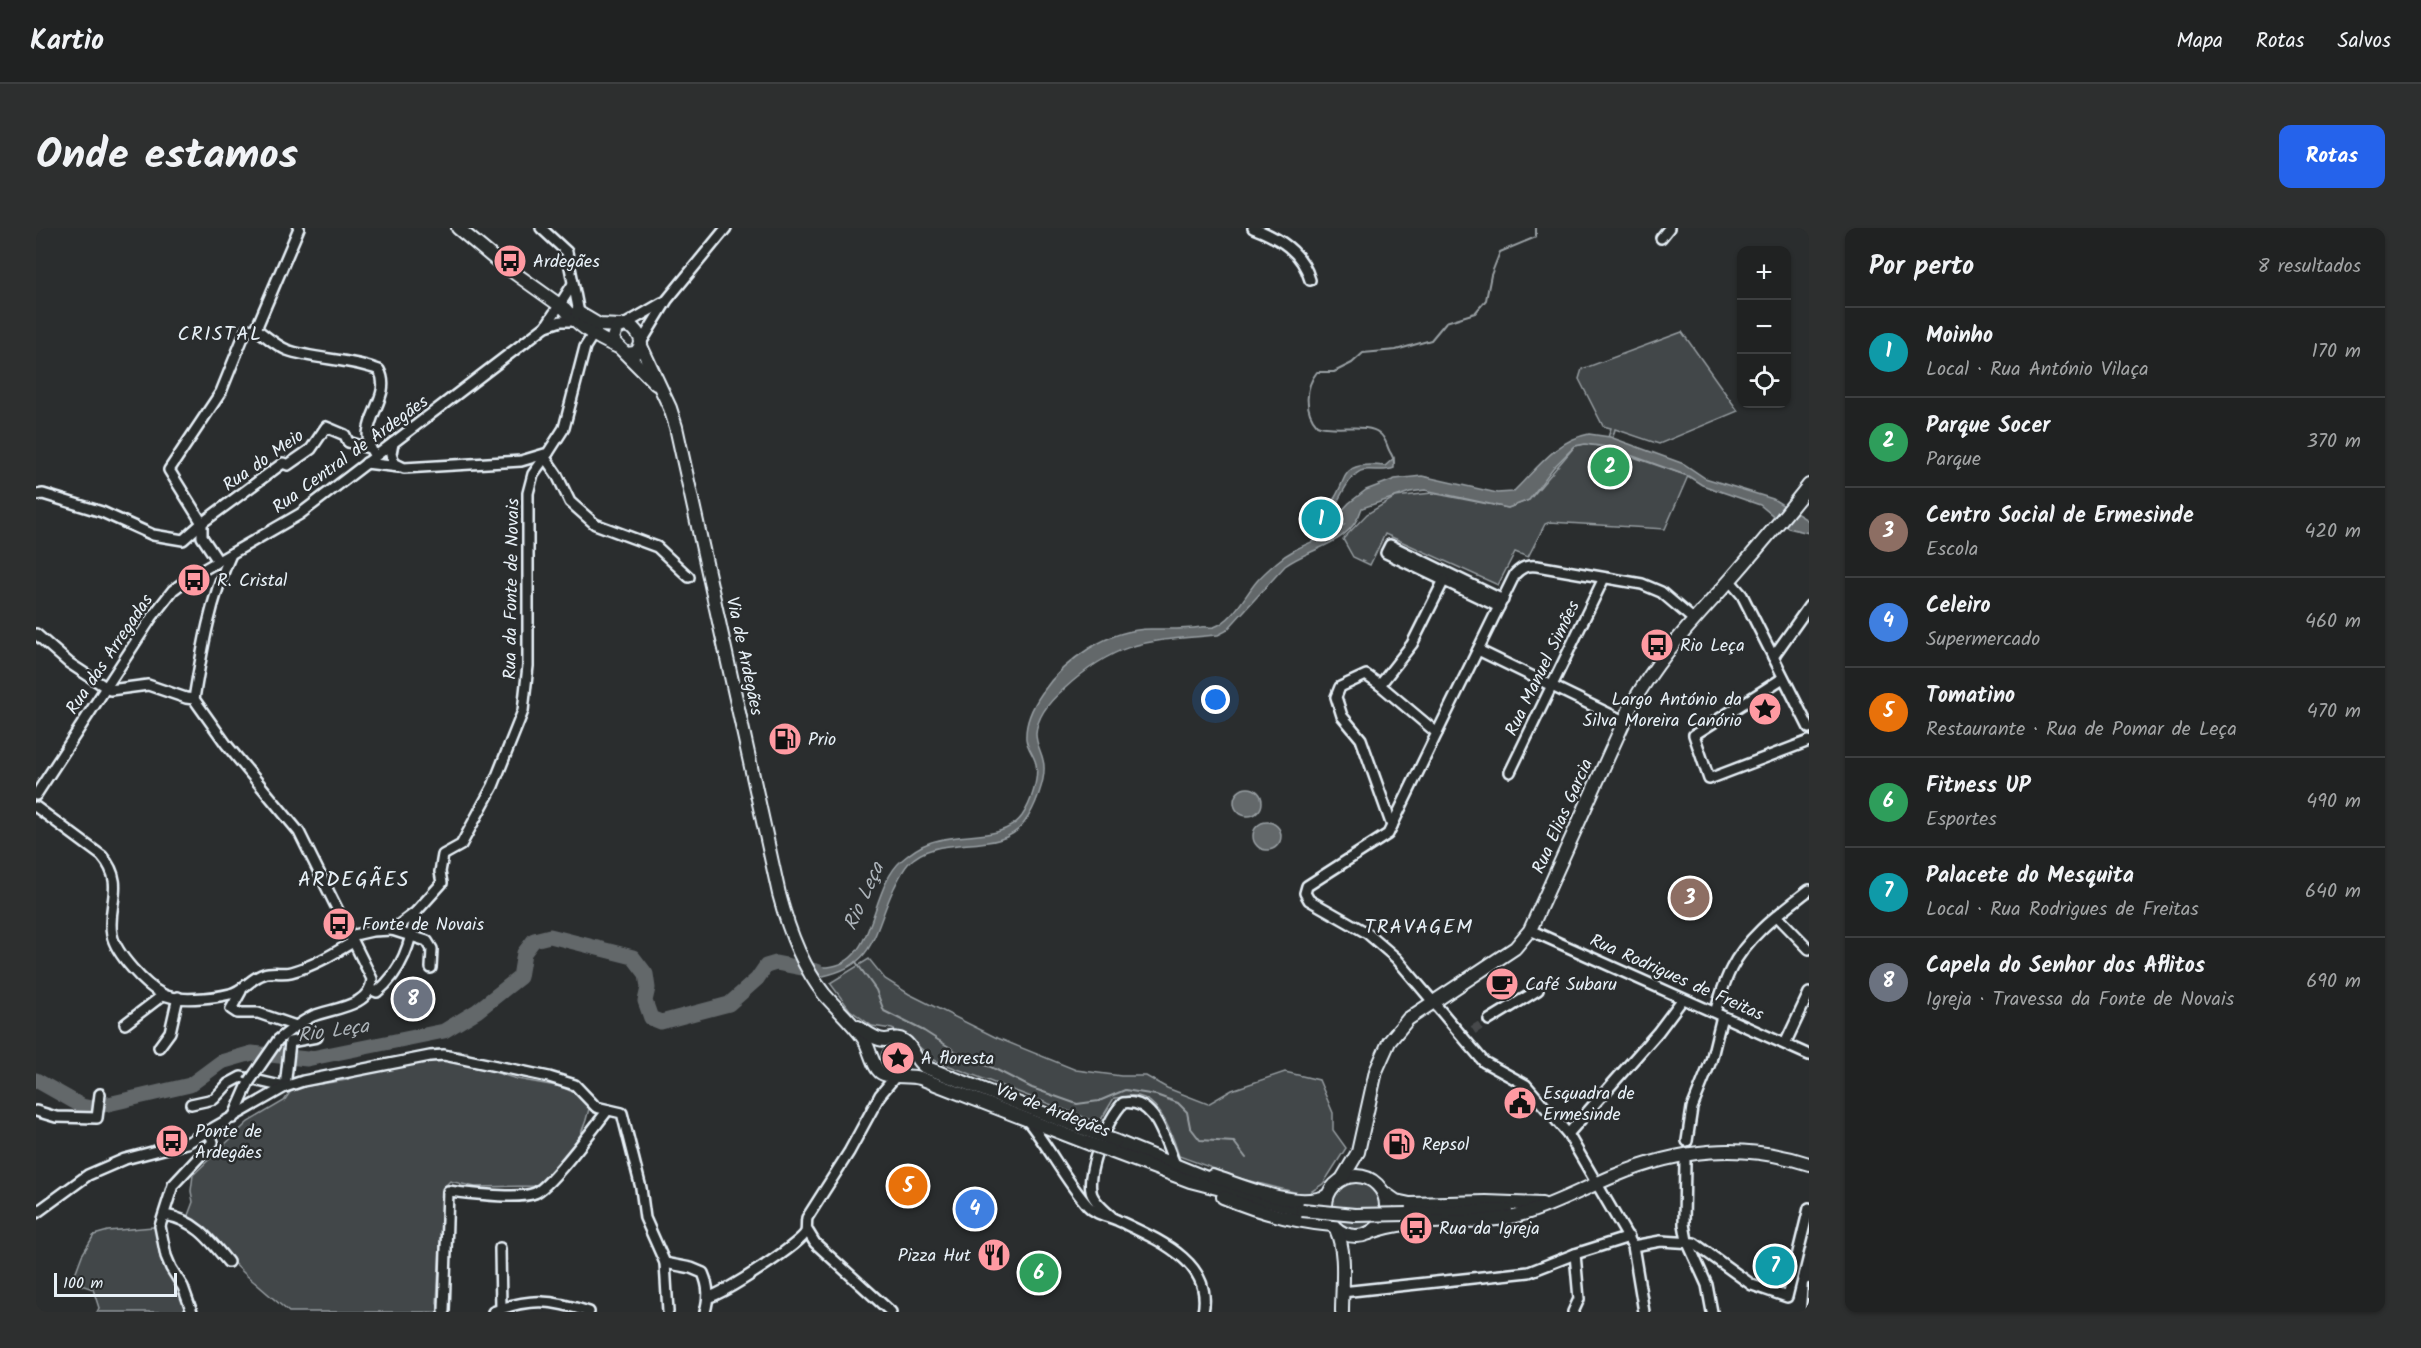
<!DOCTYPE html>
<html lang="pt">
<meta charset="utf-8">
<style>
:root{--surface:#202222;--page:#2d2f2f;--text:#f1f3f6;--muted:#a2a4a5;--line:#3d3f40;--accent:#2563eb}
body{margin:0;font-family:Kalam,sans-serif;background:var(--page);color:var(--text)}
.controls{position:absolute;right:18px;top:18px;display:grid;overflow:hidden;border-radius:12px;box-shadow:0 2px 4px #0004}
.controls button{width:54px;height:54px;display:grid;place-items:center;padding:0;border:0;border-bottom:2px solid var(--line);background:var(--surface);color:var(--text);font:30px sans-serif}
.scale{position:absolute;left:18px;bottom:15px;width:123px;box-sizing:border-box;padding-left:6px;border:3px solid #e8f1f8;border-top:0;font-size:16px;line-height:21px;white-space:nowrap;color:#e8f1f8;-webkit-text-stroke:4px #2a2d2e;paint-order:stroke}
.you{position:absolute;left:1180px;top:472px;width:21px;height:21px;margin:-15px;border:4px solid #fff;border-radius:50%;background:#1a73e8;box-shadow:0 0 0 9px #1a73e833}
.badge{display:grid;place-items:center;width:39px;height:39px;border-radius:50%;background:var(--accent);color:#fff;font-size:20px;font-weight:700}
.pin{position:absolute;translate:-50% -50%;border:3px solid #fff;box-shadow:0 2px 6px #0006}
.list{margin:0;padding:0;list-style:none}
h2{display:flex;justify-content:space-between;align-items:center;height:78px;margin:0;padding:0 24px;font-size:26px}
h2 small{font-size:20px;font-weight:400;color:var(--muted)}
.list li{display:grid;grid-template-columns:39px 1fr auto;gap:18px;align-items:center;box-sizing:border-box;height:90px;padding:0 24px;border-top:2px solid var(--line)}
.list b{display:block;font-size:22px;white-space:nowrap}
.list p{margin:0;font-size:20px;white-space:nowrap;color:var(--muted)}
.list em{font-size:20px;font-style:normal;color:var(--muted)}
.icon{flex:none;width:33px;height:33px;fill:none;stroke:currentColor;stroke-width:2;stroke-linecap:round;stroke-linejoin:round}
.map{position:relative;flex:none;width:1773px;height:1084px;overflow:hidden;border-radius:12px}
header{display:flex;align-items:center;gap:36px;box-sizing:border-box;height:84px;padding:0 30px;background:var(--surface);border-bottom:2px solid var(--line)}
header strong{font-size:28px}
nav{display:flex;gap:33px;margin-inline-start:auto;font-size:21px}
.intro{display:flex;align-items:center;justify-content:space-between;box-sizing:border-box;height:144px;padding:0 36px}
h1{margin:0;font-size:42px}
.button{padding:15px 27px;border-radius:12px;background:var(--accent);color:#fff;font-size:21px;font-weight:700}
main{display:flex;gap:36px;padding:0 36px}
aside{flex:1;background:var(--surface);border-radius:12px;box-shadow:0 2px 4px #0004}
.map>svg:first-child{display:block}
.green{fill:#424648;stroke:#959ca0;stroke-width:1.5}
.water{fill:#63686b;stroke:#989fa3;stroke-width:1.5}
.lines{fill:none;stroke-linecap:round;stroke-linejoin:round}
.stream{stroke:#989fa3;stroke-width:2}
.river{stroke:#63686b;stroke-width:15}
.minor-tunnel{stroke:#464a4c;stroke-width:9;stroke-dasharray:9 4.5;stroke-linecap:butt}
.minor-casing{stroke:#e8f1f8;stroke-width:14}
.major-casing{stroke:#e8f1f8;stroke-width:16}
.minor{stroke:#2a2d2e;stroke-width:9}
.major{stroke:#2a2d2e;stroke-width:12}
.rail-casing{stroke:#e8f1f8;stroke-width:4.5}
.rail{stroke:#2a2d2e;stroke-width:2;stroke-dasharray:7;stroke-linecap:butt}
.minor-bridge-casing{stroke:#e8f1f8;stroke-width:14;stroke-linecap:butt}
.major-bridge-casing{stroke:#e8f1f8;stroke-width:16;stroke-linecap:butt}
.minor-bridge{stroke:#2a2d2e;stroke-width:9}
.major-bridge{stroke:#2a2d2e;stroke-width:12}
.labels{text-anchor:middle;stroke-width:5;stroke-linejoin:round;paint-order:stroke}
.poi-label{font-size:18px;fill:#e8f1f8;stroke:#2a2d2e;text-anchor:start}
.street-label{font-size:18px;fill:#e8f1f8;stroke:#2a2d2e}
.neighbourhood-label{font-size:20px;letter-spacing:1.5px;fill:#e8f1f8;stroke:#2a2d2e}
.water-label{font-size:20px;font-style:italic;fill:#acb3b9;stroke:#2a2d2e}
.quarter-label{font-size:21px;letter-spacing:1.5px;fill:#e8f1f8;stroke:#2a2d2e}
</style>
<header>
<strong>Kartio</strong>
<nav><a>Mapa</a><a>Rotas</a><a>Salvos</a></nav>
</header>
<div class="intro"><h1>Onde estamos</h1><a class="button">Rotas</a></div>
<main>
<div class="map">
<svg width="1773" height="1084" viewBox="0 0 1773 1084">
<rect width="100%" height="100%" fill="#2a2d2e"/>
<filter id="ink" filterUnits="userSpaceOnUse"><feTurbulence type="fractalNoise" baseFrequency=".0167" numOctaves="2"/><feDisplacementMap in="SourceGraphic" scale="12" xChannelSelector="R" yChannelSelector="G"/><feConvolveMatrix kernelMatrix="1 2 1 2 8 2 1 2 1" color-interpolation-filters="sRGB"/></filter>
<g filter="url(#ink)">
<g class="green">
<path d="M1646 104 1702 183 1623 216 1579 201 1574 221 1652 248 1629 301 1514 294 1509 296 1492 329 1479 324 1462 357 1349 306 1334 337 1317 329 1307 311 1331 286 1359 269 1396 265 1472 280 1493 272 1539 218 1549 216 1569 219 1575 200 1567 198 1543 151 1546 141Z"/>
<path d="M833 731 849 751 873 766 959 809 1040 842 1085 848H1110L1131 860 1172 876 1196 862 1249 844 1283 852 1297 885V902L1310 920 1287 956 1270 967 1206 951 1143 928C1137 908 1124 872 1102 868 1095 867 1085 870 1078 870L1063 895 898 832 872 809 856 801 836 798 814 782 794 755Z"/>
<circle cx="857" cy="829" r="12"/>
<path d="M401 821 431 824 445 840 481 851 526 859 547 869 553 881C545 916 528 935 502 958L439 959 414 953 407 960 401 1075 404 1084H253L210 1047 151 990 157 974 155 963 157 947 212 894 248 873 257 860 311 852 324 843 386 828Z"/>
<circle cx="1319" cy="977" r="24"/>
<path d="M117 999 127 1001 139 1049 155 1084H61L63 1080 57 1061 45 1057 39 1046 46 1027 58 1007 72 1003Z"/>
</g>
<g class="water">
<path d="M1553 206 1574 209 1648 236 1669 250 1737 271 1773 293V305L1752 300 1724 277 1666 257 1652 248 1572 219 1549 216 1539 218 1517 240 1493 272 1472 280 1389 262 1374 264 1326 280C1314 318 1276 318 1249 338L1190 403 1182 407C1112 413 1082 411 1028 461 1015 472 1001 488 1000 506 1000 516 1005 523 1007 532 1012 549 998 582 988 595 963 630 901 603 872 636 866 643 862 652 858 660 835 709 841 740 777 750L771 737C843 754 829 664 866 632 873 626 884 618 893 615 921 603 966 615 986 588 995 575 1003 551 1000 536 998 527 991 520 990 511 989 494 997 478 1006 465 1029 431 1073 401 1115 401 1133 401 1146 402 1165 399 1169 398 1174 400 1178 399 1197 393 1209 367 1221 353 1227 346 1234 340 1241 334 1260 317 1287 312 1308 297L1294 296 1287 286V283C1317 258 1295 231 1349 238L1358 230V240C1349 244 1338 241 1328 242 1314 244 1303 272 1296 284L1297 288H1301L1313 275 1330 262 1359 251 1386 248 1461 265 1477 264C1500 242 1520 212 1553 206Z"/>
<circle cx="1212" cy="574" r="14"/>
<circle cx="1231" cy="608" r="14"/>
</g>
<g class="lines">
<g class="stream">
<path d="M1358 235C1358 228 1355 227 1353 222 1350 215 1349 209 1343 205 1332 194 1297 204 1281 197 1268 183 1269 159 1281 144H1298L1316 135 1327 125 1360 122 1395 112 1410 94 1439 85 1450 72 1455 47 1464 24 1500 9V0"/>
<path d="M820 734 840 762 848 783 888 803 935 833 955 839 996 860 1041 876 1063 873 1089 862 1120 867 1142 875 1151 884 1154 899 1164 912 1198 914 1210 930"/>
</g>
<path class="river" d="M0 852 46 878 55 880 154 857 185 834 216 825 271 831 408 803 441 783 484 749 488 725 498 712 514 708 597 729 610 746 612 760 609 773 615 790 625 794 693 776 721 751 730 738 740 735 781 743"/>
<path class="minor-tunnel" d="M1437 802 1453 792"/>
<g class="minor-casing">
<g id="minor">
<path d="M505 0 531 24 543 85"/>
<path d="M1217 0C1243 10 1266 23 1274 52"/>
<path d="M1625 10 1633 0"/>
<path d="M588 97 626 75"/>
<path d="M510 98 537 56"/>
<path d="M220 101 263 0"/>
<path d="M606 113 631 72 690 0"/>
<path d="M357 215 355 226 358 235 368 240 485 233 512 225 528 200 549 119 558 105"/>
<path d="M510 231 521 247 534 274 559 296 621 319 653 349"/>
<path d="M330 235 363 239"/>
<path d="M0 267 7 266 66 284 117 307 147 312 166 295 247 235 252 237 275 221 290 199 309 207 312 214 333 220"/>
<path d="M195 326C174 372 166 422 158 471L190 516 263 604 336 751C335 779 297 780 277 788 264 794 253 803 242 812"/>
<path d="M182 333 166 309V295L133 242 185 164 210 102 220 101C230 108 239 117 251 122 279 132 312 130 343 142 359 171 316 196 339 228"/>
<path d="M1694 353 1706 367 1773 500"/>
<path d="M1463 379 1350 325 1354 317 1467 372"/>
<path d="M0 406 33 435 74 462 112 457 150 470 158 471"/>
<path d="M1442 422 1588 493"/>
<path d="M1737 429 1773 378"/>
<path d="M1747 450 1658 507 1673 551 1773 513"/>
<path d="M1344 457 1401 505 1352 606 1271 658 1269 665 1273 672 1331 705 1360 730 1448 834 1490 857 1532 906 1597 1018 1608 1084"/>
<path d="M1401 505 1479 346C1486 339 1491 337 1501 338L1606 356 1625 364 1658 392"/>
<path d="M1474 544 1568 350"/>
<path d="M0 567 116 389 137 362 153 350 264 286 510 98 525 93H541"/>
<path d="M0 579 66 628C91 657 70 677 76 707 80 726 109 757 126 766 140 774 178 770 194 766 208 763 214 750 228 746 236 743 247 746 255 744 278 738 297 726 317 714"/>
<path d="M1356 598 1325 511 1306 488 1300 469 1304 459 1330 447 1344 457 1376 416 1408 352"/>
<path d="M1741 688 1773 721"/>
<path d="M356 702 391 713 396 721 395 740"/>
<path d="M1494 702 1773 827"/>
<path d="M314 708 336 703 356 702 380 684 406 655 404 644 407 627 425 617 457 558 487 483 492 438V265L497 246 512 225"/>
<path d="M334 761 341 764C366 744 375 714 380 684"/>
<path d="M205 763 195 781 201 785H222L260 798"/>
<path d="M1679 784C1684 770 1688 754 1695 741 1711 708 1745 684 1773 662"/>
<path d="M1453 792 1502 762"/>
<path d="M89 796 127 767"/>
<path d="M1749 816 1773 765"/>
<path d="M123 819 134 804 142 769"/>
<path d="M155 876 178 871 192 856 205 849 249 859 254 814 281 809"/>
<path d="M0 883 20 889 61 890 64 866"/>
<path d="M197 890 213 854"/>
<path d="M991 892C1013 919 1029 952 1052 978 1059 986 1072 988 1081 992 1118 1010 1178 1033 1167 1084"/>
<path d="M1532 906 1622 804 1646 772"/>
<path d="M1651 913 1656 880 1675 833 1686 788"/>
<path d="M1649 933 1648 996 1651 1013 1671 1057 1676 1084"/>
<path d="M0 985 52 947 89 931 151 915 249 859 267 853 394 828 408 827 513 849 539 857 560 879 586 885 605 960 609 990 629 1035 632 1084"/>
<path d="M129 987C159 992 174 1012 192 1034"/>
<path d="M1075 988C1068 982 1056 971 1055 963 1051 941 1072 890 1087 875 1120 870 1128 912 1139 936"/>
<path d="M771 1002 779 1015 855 1084"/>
<path d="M1597 1018 1625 1013 1658 1015 1716 1057 1751 1069 1773 980"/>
<path d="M464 1020 465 1081"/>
<path d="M629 1035 655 1040 667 1045C673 1059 673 1069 669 1084"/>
<path d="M1306 1064 1493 1044 1539 1026 1593 1009"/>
<path d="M673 1069C687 1066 765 1016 770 1004 771 1000 770 994 771 990L813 924 844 867 859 849"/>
<path d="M408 1083 412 963C431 965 483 972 499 965 515 958 559 898 572 882"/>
<path d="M156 1084 147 1059 135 1040 130 1028 124 998 137 957 177 914 173 903"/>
<path d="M457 1084C494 1069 517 1072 553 1084"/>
<path d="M1537 1084 1543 1071 1539 1026"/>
</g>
</g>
<g class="major-casing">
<g id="major">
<path d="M422 0 459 31 529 81C542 98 563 111 582 119"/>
<path d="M541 84 563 97 584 98"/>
<path d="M605 118 634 180 640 199 743 666C752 700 765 737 788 766 801 781 817 795 828 811 834 821 836 837 844 844 853 851 872 846 884 850L1054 916"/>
<path d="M590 126 599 125C609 116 605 108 597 100L588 97 580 101 577 110 579 115 620 156"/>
<path d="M822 799C830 804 839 812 849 812 856 812 860 808 868 813 878 819 877 831 889 839L1058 905"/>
<path d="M1079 913 1183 955"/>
<path d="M1074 923 1154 953 1266 982"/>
<circle cx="1320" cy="978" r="30"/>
<path d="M1176 948C1208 958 1259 982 1291 968"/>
<path d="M1306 951 1322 924 1340 843 1353 814 1372 791 1479 720 1494 702 1595 478C1623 428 1656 395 1694 352 1721 321 1748 289 1773 257"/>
<path d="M1347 964 1360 973 1374 976 1450 974 1506 976"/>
<path d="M1187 969C1223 984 1258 994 1296 997"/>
<path d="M1371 986 1470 982"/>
<path d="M1300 1001C1311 1026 1306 1056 1306 1084"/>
<path d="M1333 1005C1382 985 1439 1001 1490 985 1520 976 1549 960 1578 948 1644 921 1705 914 1773 936"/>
</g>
</g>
<use href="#minor" class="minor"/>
<use href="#major" class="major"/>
<g class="rail-casing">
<path id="rail" d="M1771 1084 1773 1057"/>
</g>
<use href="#rail" class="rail"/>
<g class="minor-bridge-casing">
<path id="minor-bridge" d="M213 854 242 812"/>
</g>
<g class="major-bridge-casing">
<g id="major-bridge">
<path d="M1058 905 1079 913"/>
<path d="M1054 916 1074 923"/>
<path d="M1266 982 1319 987 1371 986"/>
</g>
</g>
<use href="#minor-bridge" class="minor-bridge"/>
<use href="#major-bridge" class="major-bridge"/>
</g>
</g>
<defs>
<g id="bus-disc" transform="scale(1.725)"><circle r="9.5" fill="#ff9aa2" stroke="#2a2d2e"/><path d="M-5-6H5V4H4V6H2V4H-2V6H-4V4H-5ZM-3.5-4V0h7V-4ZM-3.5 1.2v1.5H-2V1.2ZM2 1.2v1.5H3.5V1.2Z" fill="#111"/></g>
<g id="sight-disc" transform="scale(1.725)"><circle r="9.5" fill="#ff9aa2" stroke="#2a2d2e"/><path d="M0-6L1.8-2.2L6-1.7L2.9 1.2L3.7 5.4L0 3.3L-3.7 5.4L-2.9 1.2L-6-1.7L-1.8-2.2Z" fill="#111"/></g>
<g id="fuel-disc" transform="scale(1.725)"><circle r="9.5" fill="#ff9aa2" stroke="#2a2d2e"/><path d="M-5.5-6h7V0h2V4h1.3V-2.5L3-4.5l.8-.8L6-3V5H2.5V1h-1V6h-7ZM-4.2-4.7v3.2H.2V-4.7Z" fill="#111"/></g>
<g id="cafe-disc" transform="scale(1.725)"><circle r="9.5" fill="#ff9aa2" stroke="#2a2d2e"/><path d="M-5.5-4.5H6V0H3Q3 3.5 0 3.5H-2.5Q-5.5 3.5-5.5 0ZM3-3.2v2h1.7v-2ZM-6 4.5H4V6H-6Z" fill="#111"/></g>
<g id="civic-disc" transform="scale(1.725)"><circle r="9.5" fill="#ff9aa2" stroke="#2a2d2e"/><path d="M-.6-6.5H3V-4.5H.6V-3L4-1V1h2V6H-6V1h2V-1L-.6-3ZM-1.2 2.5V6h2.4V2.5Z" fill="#111"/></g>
<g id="restaurant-disc" transform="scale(1.725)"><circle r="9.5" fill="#ff9aa2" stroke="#2a2d2e"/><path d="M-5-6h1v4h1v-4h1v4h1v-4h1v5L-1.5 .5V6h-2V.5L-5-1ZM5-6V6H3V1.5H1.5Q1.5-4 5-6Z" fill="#111"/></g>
</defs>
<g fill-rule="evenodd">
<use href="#bus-disc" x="474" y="33"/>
<use href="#bus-disc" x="158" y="352"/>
<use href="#bus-disc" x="1621" y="417"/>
<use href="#sight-disc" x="1729" y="481"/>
<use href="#fuel-disc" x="749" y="511"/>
<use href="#bus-disc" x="303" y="696"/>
<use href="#cafe-disc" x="1466" y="756"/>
<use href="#sight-disc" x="862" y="830"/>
<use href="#civic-disc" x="1484" y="875"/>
<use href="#bus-disc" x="136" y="913"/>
<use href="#fuel-disc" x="1363" y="916"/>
<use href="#bus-disc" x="1380" y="1000"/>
<use href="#restaurant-disc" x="958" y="1027"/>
</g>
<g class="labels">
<g class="poi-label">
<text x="497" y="39">Ardegães</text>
<text x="181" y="358">R. Cristal</text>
<text x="1644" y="423">Rio Leça</text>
<text x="1706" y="477" text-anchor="end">Largo António da<tspan x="1706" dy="21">Silva Moreira Canório</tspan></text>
<text x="772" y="517">Prio</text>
<text x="326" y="702">Fonte de Novais</text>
<text x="1489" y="762">Café Subaru</text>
<text x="885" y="836">A floresta</text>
<text x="1507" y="871">Esquadra de<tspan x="1507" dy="21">Ermesinde</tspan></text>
<text x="159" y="909">Ponte de<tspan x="159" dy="21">Ardegães</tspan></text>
<text x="1386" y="922">Repsol</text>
<text x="1403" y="1006">Rua da Igreja</text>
<text x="935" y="1033" text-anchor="end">Pizza Hut</text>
</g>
<g class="street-label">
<text transform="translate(314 226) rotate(-36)" y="6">Rua Central de Ardegães</text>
<text transform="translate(227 232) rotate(-35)" y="6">Rua do Meio</text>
<text transform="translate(475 361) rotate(-89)" y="6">Rua da Fonte de Novais</text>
<text transform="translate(73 426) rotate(-56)" y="6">Rua das Arregadas</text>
<text transform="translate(709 428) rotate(78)" y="6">Via de Ardegães</text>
<text transform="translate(1506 440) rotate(-64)" y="6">Rua Manuel Simões</text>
<text transform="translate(1526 588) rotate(-66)" y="6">Rua Elias Garcia</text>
<text transform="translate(1641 749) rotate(24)" y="6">Rua Rodrigues de Freitas</text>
<text transform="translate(1017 882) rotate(21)" y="6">Via de Ardegães</text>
</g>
<g class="neighbourhood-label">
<text x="184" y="112">CRISTAL</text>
<text x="1383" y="705">TRAVAGEM</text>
</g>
<g class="water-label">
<text transform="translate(827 668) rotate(-66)" y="7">Rio Leça</text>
<text transform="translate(297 802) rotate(-8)" y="7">Rio Leça</text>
</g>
<g class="quarter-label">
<text x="318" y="658">ARDEGÃES</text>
</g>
</g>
</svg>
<div class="controls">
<button>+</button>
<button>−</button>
<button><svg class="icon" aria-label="locate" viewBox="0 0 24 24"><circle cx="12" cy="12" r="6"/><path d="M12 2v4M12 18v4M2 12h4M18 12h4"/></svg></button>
</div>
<div class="scale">100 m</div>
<div class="you"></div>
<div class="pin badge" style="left:1285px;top:291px;background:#0f9aa8">1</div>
<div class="pin badge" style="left:1574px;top:239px;background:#2e9e5b">2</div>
<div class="pin badge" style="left:1654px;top:670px;background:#8d6e63">3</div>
<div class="pin badge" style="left:939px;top:981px;background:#3f7fe0">4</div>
<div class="pin badge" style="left:872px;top:958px;background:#e8710a">5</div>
<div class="pin badge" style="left:1003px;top:1045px;background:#2e9e5b">6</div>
<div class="pin badge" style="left:1739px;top:1038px;background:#0f9aa8">7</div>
<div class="pin badge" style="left:377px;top:771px;background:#6b7280">8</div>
</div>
<aside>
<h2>Por perto<small>8 resultados</small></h2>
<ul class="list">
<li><span class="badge" style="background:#0f9aa8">1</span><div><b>Moinho</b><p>Local · Rua António Vilaça</p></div><em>170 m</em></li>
<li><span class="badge" style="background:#2e9e5b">2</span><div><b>Parque Socer</b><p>Parque</p></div><em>370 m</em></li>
<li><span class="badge" style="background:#8d6e63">3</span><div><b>Centro Social de Ermesinde</b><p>Escola</p></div><em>420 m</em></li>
<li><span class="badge" style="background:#3f7fe0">4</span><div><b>Celeiro</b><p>Supermercado</p></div><em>460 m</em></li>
<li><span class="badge" style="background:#e8710a">5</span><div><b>Tomatino</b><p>Restaurante · Rua de Pomar de Leça</p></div><em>470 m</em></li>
<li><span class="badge" style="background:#2e9e5b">6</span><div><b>Fitness UP</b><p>Esportes</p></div><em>490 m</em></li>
<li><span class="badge" style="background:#0f9aa8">7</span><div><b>Palacete do Mesquita</b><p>Local · Rua Rodrigues de Freitas</p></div><em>640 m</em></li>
<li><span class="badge" style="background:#6b7280">8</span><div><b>Capela do Senhor dos Aflitos</b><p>Igreja · Travessa da Fonte de Novais</p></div><em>690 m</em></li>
</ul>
</aside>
</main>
